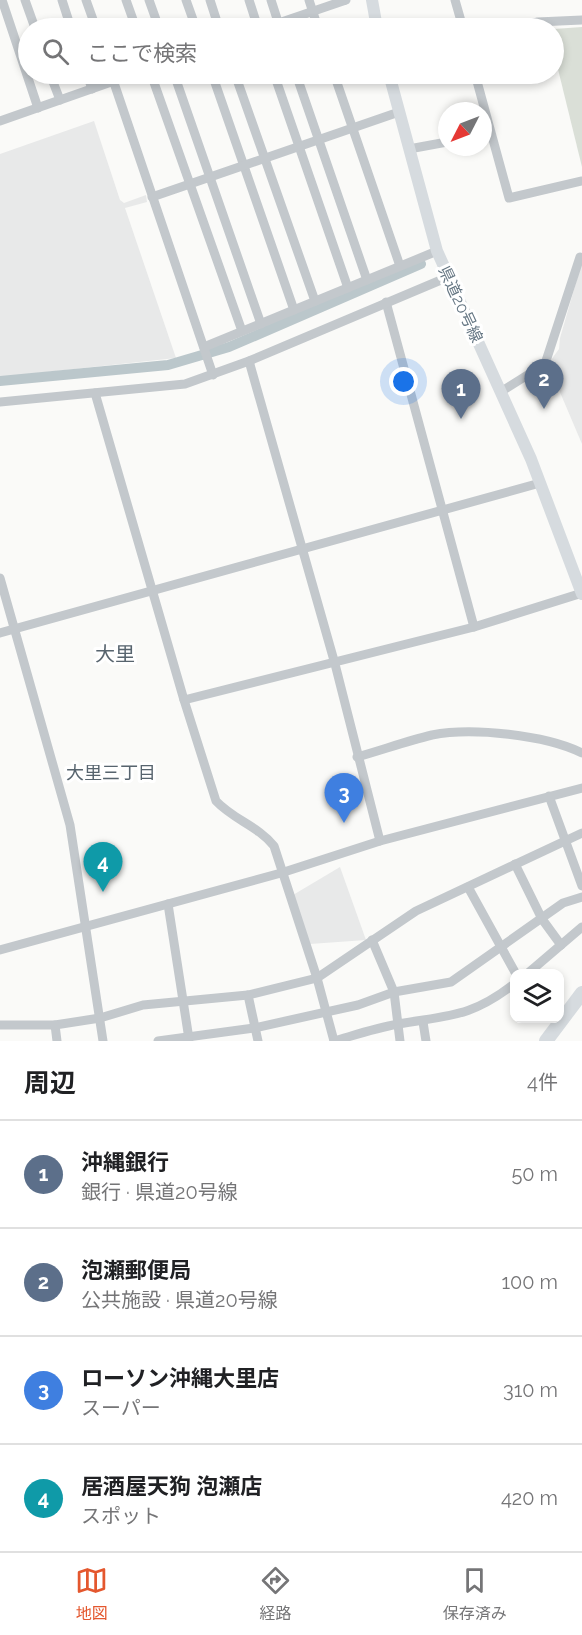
<!DOCTYPE html>
<html lang="ja">
<meta charset="utf-8">
<style>
:root{--surface:#fff;--page:#f2f2f2;--text:#202124;--muted:#757577;--line:#e0e0e0;--accent:#e4572e}
body{margin:0;font-family:Raleway,"Noto Sans JP",sans-serif;background:var(--page);color:var(--text)}
.controls{position:absolute;right:18px;bottom:18px;display:grid;overflow:hidden;border-radius:12px;box-shadow:0 3px 9px #0003}
.controls button{width:54px;height:54px;display:grid;place-items:center;padding:0;border:0;border-bottom:2px solid var(--line);background:var(--surface);color:var(--text);font:30px sans-serif}
.compass{position:absolute;left:438px;top:102px;width:54px;height:54px;border-radius:50%;background:var(--surface);box-shadow:0 3px 9px #0003;rotate:228deg}
.you{position:absolute;left:404px;top:382px;width:21px;height:21px;margin:-15px;border:4px solid #fff;border-radius:50%;background:#1a73e8;box-shadow:0 0 0 9px #1a73e833}
.badge{display:grid;place-items:center;width:39px;height:39px;border-radius:50%;background:var(--accent);color:#fff;font-size:20px;font-weight:700}
.pin{position:absolute;translate:-50% -50px;filter:drop-shadow(0 2px 3px #0008)}
.pin::after{content:'';position:absolute;top:32px;width:21px;height:18px;background:inherit;clip-path:polygon(0 0,100% 0,50% 100%)}
.list{margin:0;padding:0;list-style:none}
h2{display:flex;justify-content:space-between;align-items:center;height:78px;margin:0;padding:0 24px;font-size:26px}
h2 small{font-size:20px;font-weight:400;color:var(--muted)}
.list li{display:grid;grid-template-columns:39px 1fr auto;gap:18px;align-items:center;box-sizing:border-box;height:108px;padding:0 24px;border-top:2px solid var(--line)}
.list b{display:block;font-size:22px;white-space:nowrap}
.list p{margin:0;font-size:20px;white-space:nowrap;color:var(--muted)}
.list em{font-size:20px;font-style:normal;color:var(--muted)}
.icon{flex:none;width:33px;height:33px;fill:none;stroke:currentColor;stroke-width:2;stroke-linecap:round;stroke-linejoin:round}
.map{position:relative;flex:none;width:582px;height:1041px;overflow:hidden}
.search{position:absolute;background:var(--surface);box-shadow:0 3px 9px #0003;left:18px;right:18px;top:18px;height:66px;display:flex;align-items:center;gap:15px;box-sizing:border-box;padding:0 21px;border-radius:33px;color:var(--muted);font-size:22px}
.sheet{height:510px;background:var(--surface)}
nav{display:flex;justify-content:space-around;align-items:center;box-sizing:border-box;height:84px;border-top:2px solid var(--line);background:var(--surface);font-size:16px;color:var(--muted)}
nav a{display:grid;justify-items:center;gap:3px}
nav .on{color:var(--accent)}
.map>svg:first-child{display:block}
.built{fill:#e8e9e9}
.green{fill:#dadfd7}
.lines{fill:none;stroke-linecap:round;stroke-linejoin:round}
.canal{stroke:#bbc7cb;stroke-width:10}
.minor{stroke:#c3c8cc;stroke-width:9}
.major{stroke:#d6dbdf;stroke-width:12}
.highway{stroke:#d6dbdf;stroke-width:14}
.labels{text-anchor:middle;stroke-width:6;stroke-linejoin:round;paint-order:stroke}
.street-label{font-size:16px;fill:#657683;stroke:#fff}
.neighbourhood-label{font-size:18px;fill:#57646e;stroke:#fff}
.quarter-label{font-size:20px;fill:#57646e;stroke:#fff}
</style>
<div class="map">
<svg width="582" height="1041" viewBox="0 0 582 1041">
<rect width="100%" height="100%" fill="#fafaf8"/>
<g class="built">
<path d="M94 121 120 200 124 203 146 195 147 202 125 208 176 358 0 377V154Z"/>
<path d="M582 262V444L548 364 559 349 560 338Z"/>
<path d="M340 867 366 940 310 944 293 895Z"/>
</g>
<path class="green" d="M582 27V167L554 53V29Z"/>
<g class="lines">
<path class="canal" d="M0 381 168 365 229 347 421 264"/>
<g class="minor">
<path d="M2 0 38 108"/>
<path d="M25 0 35 28"/>
<path d="M62 0 71 28"/>
<path d="M86 0 96 28"/>
<path d="M126 0 136 28"/>
<path d="M149 0 159 28"/>
<path d="M186 0 196 28"/>
<path d="M210 0 219 28"/>
<path d="M249 0 258 28"/>
<path d="M271 0 280 28"/>
<path d="M309 0 318 28"/>
<path d="M455 0 463 28"/>
<path d="M264 28 346 0"/>
<path d="M514 28 537 22 582 20"/>
<path d="M50 74 60 100"/>
<path d="M87 74 92 89"/>
<path d="M111 74 213 375"/>
<path d="M151 74 242 331"/>
<path d="M174 74 261 324"/>
<path d="M212 74 294 310"/>
<path d="M235 74 315 301"/>
<path d="M274 74 348 288"/>
<path d="M296 74 367 280"/>
<path d="M334 74 400 266"/>
<path d="M475 74 509 198 582 181"/>
<path d="M0 121 134 74"/>
<path d="M409 149 447 142"/>
<path d="M152 197 399 112"/>
<path d="M386 302 474 627"/>
<path d="M204 347 437 251"/>
<path d="M249 361 335 664 380 841"/>
<path d="M502 391 545 364 580 257 582 258"/>
<path d="M95 393 184 700 216 801C234 820 258 826 274 846L317 978 334 1041"/>
<path d="M0 402 185 384 249 361 448 277"/>
<path d="M0 578 70 825 103 1041"/>
<path d="M0 633 540 483"/>
<path d="M184 700 474 627 582 593"/>
<path d="M357 757C382 750 407 741 432 735 472 727 546 735 582 753"/>
<path d="M549 796 582 886"/>
<path d="M515 864 542 919 561 945"/>
<path d="M468 887 516 974"/>
<path d="M168 904 189 1039"/>
<path d="M372 940 394 992 400 1041"/>
<path d="M0 950 281 873 380 841 582 788"/>
<path d="M527 974 582 927"/>
<path d="M248 995 258 1041"/>
<path d="M423 1022 426 1041"/>
<path d="M0 1025H55L100 1018 143 1005 248 995 317 978 416 911 582 833"/>
<path d="M55 1025 57 1041"/>
<path d="M158 1041 254 1028 358 1005 394 992 451 982 563 903 582 897"/>
<path d="M334 1041C355 1035 376 1028 398 1024 449 1015 470 1018 514 984"/>
</g>
<g class="major">
<path d="M372 0 377 28"/>
<path d="M389 74 437 251 531 459 582 594"/>
</g>
<path class="highway" d="M546 1041 582 993"/>
</g>
<g class="labels">
<g class="street-label">
<text transform="translate(461 304) rotate(65)" y="6">県道20号線</text>
</g>
<g class="neighbourhood-label">
<text x="111" y="779">大里三丁目</text>
</g>
<g class="quarter-label">
<text x="115" y="661">大里</text>
</g>
</g>
</svg>
<div class="controls">
<button><svg class="icon" aria-label="layers" viewBox="0 0 24 24"><path d="M12 4l9 5-9 5-9-5zM3 14l9 5 9-5"/></svg></button>
</div>
<svg class="compass" viewBox="-18 -18 36 36"><path d="M0-13l5 13h-10z" fill="#e53935"/><path d="M0 13l5-13h-10z" fill="#757577"/></svg>
<div class="you"></div>
<div class="pin badge" style="left:461px;top:419px;background:#5c6f8a">1</div>
<div class="pin badge" style="left:544px;top:409px;background:#5c6f8a">2</div>
<div class="pin badge" style="left:344px;top:823px;background:#3f7fe0">3</div>
<div class="pin badge" style="left:103px;top:892px;background:#0f9aa8">4</div>
<div class="search"><svg class="icon" aria-label="search" viewBox="0 0 24 24"><circle cx="10" cy="10" r="6"/><path d="M15 15l6 6"/></svg>ここで検索</div>
</div>
<section class="sheet">
<h2>周辺<small>4件</small></h2>
<ul class="list">
<li><span class="badge" style="background:#5c6f8a">1</span><div><b>沖縄銀行</b><p>銀行 · 県道20号線</p></div><em>50 m</em></li>
<li><span class="badge" style="background:#5c6f8a">2</span><div><b>泡瀬郵便局</b><p>公共施設 · 県道20号線</p></div><em>100 m</em></li>
<li><span class="badge" style="background:#3f7fe0">3</span><div><b>ローソン沖縄大里店</b><p>スーパー</p></div><em>310 m</em></li>
<li><span class="badge" style="background:#0f9aa8">4</span><div><b>居酒屋天狗 泡瀬店</b><p>スポット</p></div><em>420 m</em></li>
</ul>
</section>
<nav>
<a class="on"><svg class="icon" aria-label="map" viewBox="0 0 24 24"><path d="M3 6l6-2 6 2 6-2v14l-6 2-6-2-6 2zM9 4v14M15 6v14"/></svg>地図</a>
<a><svg class="icon" aria-label="directions" viewBox="0 0 24 24"><path d="M12 3l9 9-9 9-9-9zM9 14v-3h6M13 9l2 2-2 2"/></svg>経路</a>
<a><svg class="icon" aria-label="saved" viewBox="0 0 24 24"><path d="M7 4h10v16l-5-4-5 4z"/></svg>保存済み</a>
</nav>
